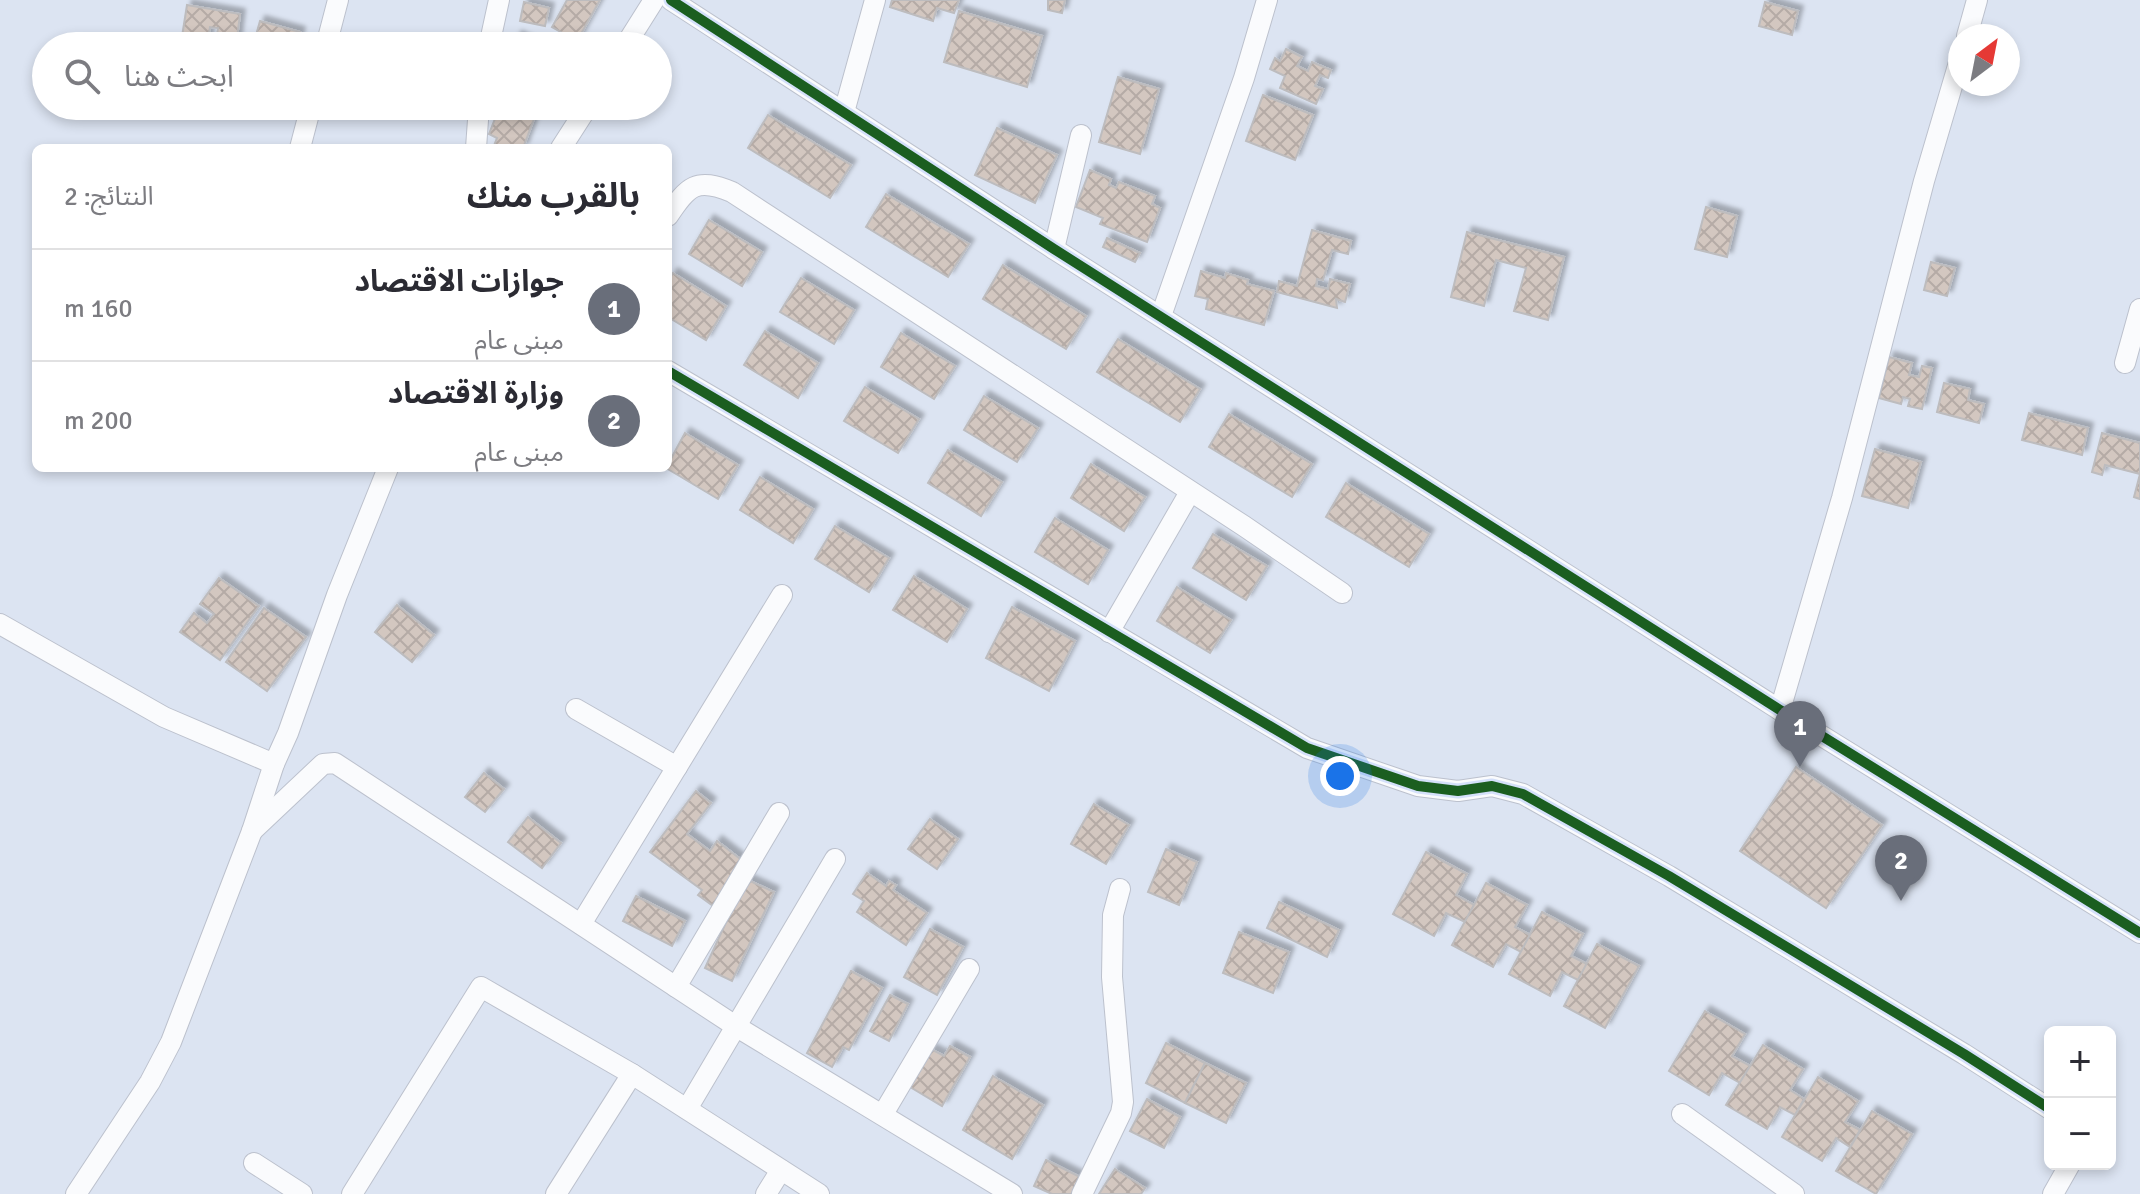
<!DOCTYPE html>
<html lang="ar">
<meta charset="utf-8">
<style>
:root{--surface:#fff;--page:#f2f2f3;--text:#2b2b33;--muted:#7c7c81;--line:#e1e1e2;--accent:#696e7a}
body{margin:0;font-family:Signika,"Noto Sans Arabic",sans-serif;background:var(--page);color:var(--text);direction:rtl}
.controls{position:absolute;right:24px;bottom:24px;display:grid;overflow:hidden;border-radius:12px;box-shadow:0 4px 12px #0003}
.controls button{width:72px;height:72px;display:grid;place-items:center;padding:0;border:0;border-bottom:2px solid var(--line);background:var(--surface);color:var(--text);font:40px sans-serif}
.compass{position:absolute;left:1948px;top:24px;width:72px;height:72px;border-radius:50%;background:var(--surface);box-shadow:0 4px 12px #0003;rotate:32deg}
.you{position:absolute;left:1340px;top:776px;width:28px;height:28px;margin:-20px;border:6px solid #fff;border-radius:50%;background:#1a73e8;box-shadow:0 0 0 12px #1a73e833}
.badge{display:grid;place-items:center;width:52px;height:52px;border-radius:50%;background:var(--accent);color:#fff;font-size:26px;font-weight:700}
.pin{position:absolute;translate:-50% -66px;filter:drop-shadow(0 2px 4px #0008)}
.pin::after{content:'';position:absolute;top:42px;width:28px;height:24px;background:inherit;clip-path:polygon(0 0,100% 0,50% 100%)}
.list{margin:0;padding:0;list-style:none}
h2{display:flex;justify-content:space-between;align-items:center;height:104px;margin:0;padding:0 32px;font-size:34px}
h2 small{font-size:26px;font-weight:400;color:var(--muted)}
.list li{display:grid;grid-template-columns:52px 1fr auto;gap:24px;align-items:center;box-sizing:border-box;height:112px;padding:0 32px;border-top:2px solid var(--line)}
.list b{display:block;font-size:30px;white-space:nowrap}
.list p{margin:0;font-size:26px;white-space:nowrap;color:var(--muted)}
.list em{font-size:26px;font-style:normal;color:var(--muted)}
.icon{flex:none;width:44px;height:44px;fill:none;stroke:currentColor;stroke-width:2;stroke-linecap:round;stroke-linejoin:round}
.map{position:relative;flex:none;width:2140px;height:1194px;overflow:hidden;direction:ltr}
.search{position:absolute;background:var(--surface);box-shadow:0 4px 12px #0003;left:32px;top:32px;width:640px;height:88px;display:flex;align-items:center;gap:20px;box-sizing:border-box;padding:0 28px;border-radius:44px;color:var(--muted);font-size:30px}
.panel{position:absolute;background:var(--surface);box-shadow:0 4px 12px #0003;left:32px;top:144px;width:640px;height:328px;border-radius:12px;direction:rtl}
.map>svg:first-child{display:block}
.building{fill:url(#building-cross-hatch);stroke:#bdbcbe;stroke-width:2;filter:url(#shadow)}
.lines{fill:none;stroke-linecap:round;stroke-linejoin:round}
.minor-casing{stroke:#bcc1cd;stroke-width:22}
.minor{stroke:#fafbfd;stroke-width:20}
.cycleway-casing{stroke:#d4e0fa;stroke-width:15}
.cycleway{stroke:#1b5e20;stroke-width:10}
</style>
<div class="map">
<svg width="2140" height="1194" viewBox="0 0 2140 1194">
<defs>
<pattern id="building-cross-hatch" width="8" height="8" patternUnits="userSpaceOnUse" patternTransform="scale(2)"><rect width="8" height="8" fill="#d3c7c0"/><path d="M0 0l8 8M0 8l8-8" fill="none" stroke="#b5aba6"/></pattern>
<filter id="shadow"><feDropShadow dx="5" dy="-5" stdDeviation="2" flood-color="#0004"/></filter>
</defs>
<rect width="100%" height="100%" fill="#dce4f2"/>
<g class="building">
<path d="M567 0H600L577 41 552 27Z"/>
<path d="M892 0H959L954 13 937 8 933 21 890 7Z"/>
<path d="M1048 0H1065L1062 13 1048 10Z"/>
<path d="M524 2 549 8 545 26 520 21Z"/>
<path d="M1765 2 1798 11 1792 35 1759 26Z"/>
<path d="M187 5 240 14 236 46H215L218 28 210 27 207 46 181 43Z"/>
<path d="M959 11 1042 36 1027 87 944 62Z"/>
<path d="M260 21 300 32 296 46H253Z"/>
<path d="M517 36 538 46H512Z"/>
<path d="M1286 49 1302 57 1297 66 1308 71 1312 62 1331 70 1328 78 1320 75 1315 86 1323 89 1316 104 1280 88 1285 76 1270 69 1275 58 1280 61Z"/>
<path d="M1118 77 1159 89 1140 154 1099 142Z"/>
<path d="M1263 95 1313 115 1295 160 1246 141Z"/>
<path d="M239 106H279L277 114 254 107 253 110Z"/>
<path d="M500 106H524L537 111 523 148H493L497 138 489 134Z"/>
<path d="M768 115 851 165 830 198 748 148Z"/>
<path d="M997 128 1057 155 1035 203 975 175Z"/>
<path d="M1090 170 1111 179 1109 185 1116 188 1119 182 1155 196 1152 204 1160 208 1147 242 1100 224 1103 218 1076 207Z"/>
<path d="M886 194 969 244 948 277 866 227Z"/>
<path d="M1706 207 1737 216 1727 257 1695 249Z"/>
<path d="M709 220 762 252 742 286 689 254Z"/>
<path d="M1312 230 1351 241 1348 254 1332 250 1323 280 1317 279 1316 286 1328 289 1330 279 1350 284 1345 302 1336 299 1337 308 1277 292 1279 281 1297 286Z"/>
<path d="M1467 232 1564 257 1548 320 1514 311 1526 268 1496 260 1484 306 1451 297Z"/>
<path d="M1107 238 1140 253 1135 262 1103 247Z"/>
<path d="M1931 262 1955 268 1947 296 1924 290Z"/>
<path d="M1003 265 1086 316 1066 349 983 299Z"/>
<path d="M1201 271 1225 278 1226 273 1248 280 1247 284 1274 291 1264 325 1206 309 1208 299 1195 296Z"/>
<path d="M673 273 726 306 706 340 668 317V281Z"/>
<path d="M801 278 854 310 834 344 780 312Z"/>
<path d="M765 331 818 363 798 398 744 365Z"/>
<path d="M901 333 955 366 934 399 881 367Z"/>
<path d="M1118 339 1200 389 1180 422 1097 372Z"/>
<path d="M1889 357 1912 363 1909 375 1919 377 1922 366 1932 368 1922 409 1908 406 1910 399 1903 397 1901 404 1879 398Z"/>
<path d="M1944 383 1970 389 1968 400 1984 404 1979 423 1937 412Z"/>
<path d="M865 387 919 419 898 453 844 421Z"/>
<path d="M984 396 1038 428 1017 462 964 430Z"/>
<path d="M2029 413 2088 428 2082 455 2022 440Z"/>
<path d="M1229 414 1312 464 1292 497 1209 447Z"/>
<path d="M685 433 738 465 718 499 666 468Z"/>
<path d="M2102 433 2140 443V499L2134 497 2140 474 2105 465 2102 475 2092 472Z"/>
<path d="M1875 449 1921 462 1908 508 1862 496Z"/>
<path d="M948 450 1002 482 981 516 928 483Z"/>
<path d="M1091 464 1145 497 1124 531 1071 498Z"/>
<path d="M760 477 813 509 793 543 740 510Z"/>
<path d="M1346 483 1429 534 1409 567 1326 517Z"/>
<path d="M1055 518 1108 550 1088 584 1035 552Z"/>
<path d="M835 526 889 558 869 592 815 559Z"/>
<path d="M1213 534 1267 566 1246 600 1193 568Z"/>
<path d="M914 576 967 609 947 642 893 610Z"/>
<path d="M219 578 259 606 220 660 180 632 194 613 207 623 214 614 200 604Z"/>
<path d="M1177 587 1231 620 1210 653 1157 621Z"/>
<path d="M397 605 434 635 412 662 375 632Z"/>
<path d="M1012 607 1075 641 1049 691 986 658Z"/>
<path d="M264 608 306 637 267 691 226 662Z"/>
<path d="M1796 767 1882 825 1826 908 1740 851Z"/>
<path d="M484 773 504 789 485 812 465 797Z"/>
<path d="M696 791 711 803 687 834 710 851 717 841 748 865 716 908 698 895 702 890 650 852Z"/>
<path d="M1094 804 1129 825 1106 864 1071 844Z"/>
<path d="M528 817 561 843 542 868 508 842Z"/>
<path d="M930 819 958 839 937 869 908 849Z"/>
<path d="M1166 849 1197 862 1179 905 1148 892Z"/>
<path d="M1426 852 1467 874 1456 895 1474 905 1465 922 1446 913 1434 936 1393 914Z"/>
<path d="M867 873 886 886 889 881 896 885 893 890 927 913 906 945 857 912 864 901 853 894Z"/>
<path d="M746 879 774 892 732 981 705 968Z"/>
<path d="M1486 883 1527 905 1515 927 1530 935 1521 952 1506 944 1493 967 1452 945Z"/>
<path d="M636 896 685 921 672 946 623 921Z"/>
<path d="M1279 902 1339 930 1327 957 1267 928Z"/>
<path d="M1542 912 1583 934 1571 956 1587 964 1578 980 1562 972 1550 996 1509 974Z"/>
<path d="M930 929 963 947 937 995 904 977Z"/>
<path d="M1239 932 1289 952 1273 993 1223 973Z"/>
<path d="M1597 944 1639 966 1605 1028 1564 1006Z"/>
<path d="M851 971 882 988 849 1050 843 1047 832 1067 807 1053Z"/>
<path d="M890 995 908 1004 889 1041 870 1031Z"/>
<path d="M1705 1011 1745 1034 1732 1056 1750 1066 1740 1083 1722 1073 1709 1095 1669 1071Z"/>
<path d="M1166 1043 1205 1063 1185 1103 1146 1083Z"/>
<path d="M1763 1045 1803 1069 1790 1090 1804 1099 1795 1115 1780 1107 1767 1129 1726 1105Z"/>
<path d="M950 1046 970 1057 942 1106 910 1087 931 1049 944 1056Z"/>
<path d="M1205 1063 1246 1083 1226 1123 1185 1103Z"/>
<path d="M993 1076 1043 1105 1012 1159 963 1130Z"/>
<path d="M1818 1077 1858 1101 1845 1122 1860 1130 1850 1147 1836 1138 1822 1161 1782 1137Z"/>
<path d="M1147 1099 1180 1117 1164 1148 1130 1131Z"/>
<path d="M1872 1111 1912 1134 1876 1194 1836 1171Z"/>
<path d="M1046 1160 1080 1177 1072 1194H1052L1034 1186Z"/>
<path d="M1115 1169 1145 1188 1141 1194H1099Z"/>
</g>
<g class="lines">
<g class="minor-casing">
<g id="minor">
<path d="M671 0 1054 249 1780 710 2140 933"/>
<path d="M1967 36 1977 0"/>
<path d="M326 46 338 0"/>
<path d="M489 46 499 0"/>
<path d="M625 46 654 0"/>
<path d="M844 112 875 0"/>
<path d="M300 148 311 106"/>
<path d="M476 148 479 106"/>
<path d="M561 148 588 106"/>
<path d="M668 216C688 186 696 177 732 192L1244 526 1342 593"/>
<path d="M1054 249 1081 135"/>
<path d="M1161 316 1244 78 1267 0"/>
<path d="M2125 363 2140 309"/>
<path d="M668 371 1307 748 1418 786 1458 791 1492 786 1523 794 1669 876 1964 1054 2050 1109"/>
<path d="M0 624 164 717 274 764"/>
<path d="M1109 632 1190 492"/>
<path d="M576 709 677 767"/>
<path d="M1780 710 1842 498 1924 181 1960 59"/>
<path d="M252 831 323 764 335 763 737 1027 1012 1194"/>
<path d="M581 924 782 595"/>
<path d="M676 987 779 813"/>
<path d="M632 1074 819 1194"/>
<path d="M687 1109 835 859"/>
<path d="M883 1114 969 969"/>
<path d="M1682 1114 1794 1194"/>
<path d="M254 1163 302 1194"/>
<path d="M76 1194 150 1082 171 1042 252 831 274 764 288 733 337 595 388 468"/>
<path d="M352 1194 481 987 632 1074 556 1194"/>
<path d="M766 1194 781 1170"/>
<path d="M1082 1194 1121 1113 1123 1102 1112 977 1113 915 1120 889"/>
<path d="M2053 1194 2070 1164"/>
</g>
</g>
<use href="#minor" class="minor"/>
<g class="cycleway-casing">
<g id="cycleway">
<path d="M671 0 1054 249 1780 710 2140 933"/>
<path d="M668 371 1307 748 1418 786 1458 791 1492 786 1523 794 1669 876 1964 1054 2050 1109"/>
</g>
</g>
<use href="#cycleway" class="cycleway"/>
</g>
</svg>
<div class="controls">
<button>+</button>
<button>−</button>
</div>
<svg class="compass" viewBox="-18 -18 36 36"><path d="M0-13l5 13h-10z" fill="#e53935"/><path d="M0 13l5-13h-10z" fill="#7c7c81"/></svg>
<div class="you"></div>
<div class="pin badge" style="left:1800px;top:767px">1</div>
<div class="pin badge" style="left:1901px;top:901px">2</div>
<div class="search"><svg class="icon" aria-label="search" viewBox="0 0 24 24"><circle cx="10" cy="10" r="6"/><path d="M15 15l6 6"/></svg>ابحث هنا</div>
<section class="panel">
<h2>بالقرب منك<small>النتائج: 2</small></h2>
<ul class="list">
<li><span class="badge">1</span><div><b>جوازات الاقتصاد</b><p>مبنى عام</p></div><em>160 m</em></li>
<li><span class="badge">2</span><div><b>وزارة الاقتصاد</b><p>مبنى عام</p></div><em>200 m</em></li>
</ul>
</section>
</div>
